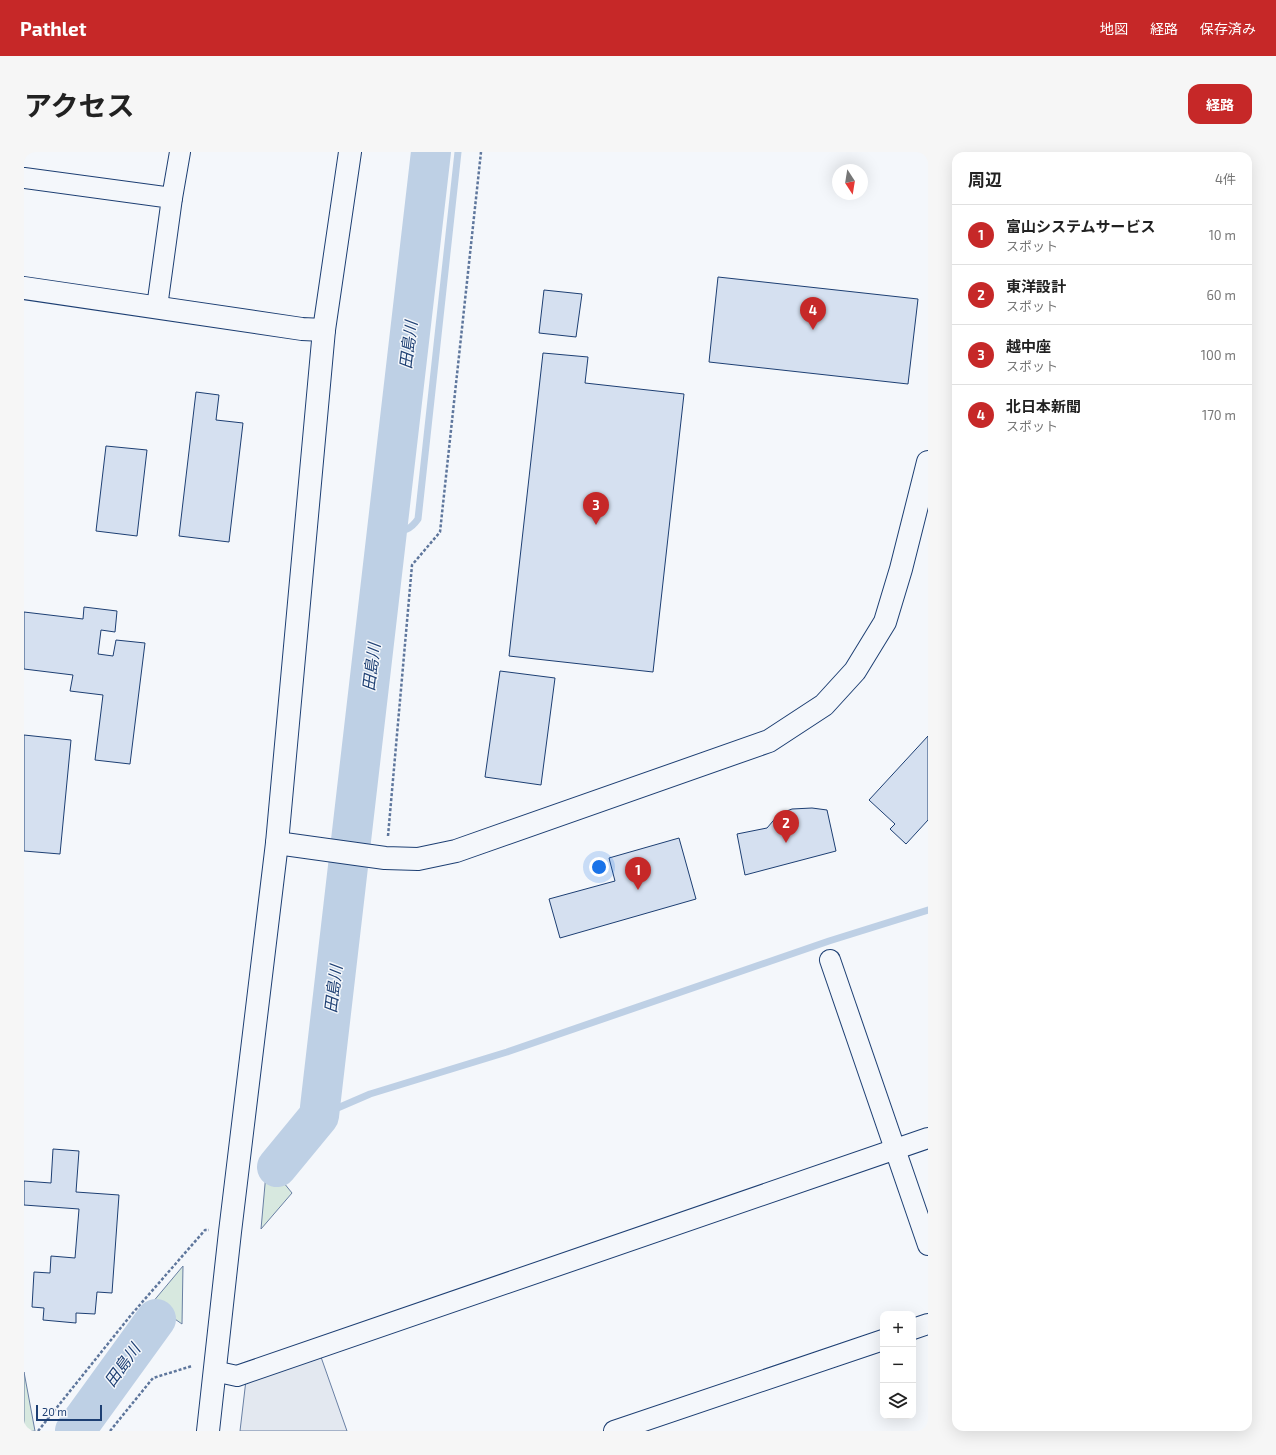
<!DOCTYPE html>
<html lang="ja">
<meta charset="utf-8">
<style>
:root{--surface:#fff;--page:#f6f6f6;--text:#222;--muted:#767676;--line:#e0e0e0;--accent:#c62828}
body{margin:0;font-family:"Exo 2","Noto Sans JP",sans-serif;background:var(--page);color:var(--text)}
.controls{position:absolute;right:12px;bottom:12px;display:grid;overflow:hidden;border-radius:8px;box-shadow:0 4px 16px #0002}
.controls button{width:36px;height:36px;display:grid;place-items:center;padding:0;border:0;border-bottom:1px solid var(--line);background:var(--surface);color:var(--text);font:20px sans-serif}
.compass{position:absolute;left:808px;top:12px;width:36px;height:36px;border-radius:50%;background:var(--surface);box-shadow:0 4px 16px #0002;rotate:168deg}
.scale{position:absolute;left:12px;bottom:10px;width:66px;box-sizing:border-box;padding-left:4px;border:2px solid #1d3f73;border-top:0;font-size:11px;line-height:14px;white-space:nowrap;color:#1d3f73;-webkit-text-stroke:3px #f4f7fb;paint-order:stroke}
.you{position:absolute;left:575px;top:715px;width:14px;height:14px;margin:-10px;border:3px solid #fff;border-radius:50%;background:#1a73e8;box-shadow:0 0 0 6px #1a73e833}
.badge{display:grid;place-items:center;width:26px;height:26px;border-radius:50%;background:var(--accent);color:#fff;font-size:13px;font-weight:700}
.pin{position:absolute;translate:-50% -33px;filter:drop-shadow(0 1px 2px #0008)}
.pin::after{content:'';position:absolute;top:21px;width:14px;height:12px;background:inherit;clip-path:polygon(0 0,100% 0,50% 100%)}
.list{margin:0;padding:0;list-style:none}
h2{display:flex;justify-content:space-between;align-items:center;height:52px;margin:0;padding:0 16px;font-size:17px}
h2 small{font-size:13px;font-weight:400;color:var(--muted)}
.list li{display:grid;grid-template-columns:26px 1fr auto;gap:12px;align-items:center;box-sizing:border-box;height:60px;padding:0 16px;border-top:1px solid var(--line)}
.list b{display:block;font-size:15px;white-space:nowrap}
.list p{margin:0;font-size:13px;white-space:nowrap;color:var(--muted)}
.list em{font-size:13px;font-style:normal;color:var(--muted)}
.icon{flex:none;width:22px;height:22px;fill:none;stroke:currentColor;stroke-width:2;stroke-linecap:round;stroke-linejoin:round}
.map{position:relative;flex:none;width:904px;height:1279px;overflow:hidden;border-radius:12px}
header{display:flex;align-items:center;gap:24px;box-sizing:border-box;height:56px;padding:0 20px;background:var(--accent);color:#fff}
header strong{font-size:19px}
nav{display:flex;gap:22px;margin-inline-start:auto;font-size:14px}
.intro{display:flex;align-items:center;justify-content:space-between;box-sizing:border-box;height:96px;padding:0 24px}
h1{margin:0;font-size:28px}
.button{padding:10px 18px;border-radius:12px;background:var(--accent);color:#fff;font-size:14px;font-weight:700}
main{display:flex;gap:24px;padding:0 24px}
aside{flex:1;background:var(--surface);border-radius:12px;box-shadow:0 4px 16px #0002}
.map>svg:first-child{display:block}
.green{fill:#d7e8df;stroke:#687fa3}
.parking{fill:#e3e8f0;stroke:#687fa3}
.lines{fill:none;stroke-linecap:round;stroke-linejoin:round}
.stream{stroke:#bed0e5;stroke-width:7}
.river{stroke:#bed0e5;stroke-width:40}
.building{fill:#d5e0f0;stroke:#1d3f73}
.minor-casing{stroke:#1d3f73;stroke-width:22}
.tertiary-casing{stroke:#1d3f73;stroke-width:24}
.path{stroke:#5e769c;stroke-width:2.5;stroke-dasharray:3 2;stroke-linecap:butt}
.minor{stroke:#f4f7fb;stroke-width:20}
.tertiary{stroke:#f4f7fb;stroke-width:22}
.labels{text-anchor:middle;stroke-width:3;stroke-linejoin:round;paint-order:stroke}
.water-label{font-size:16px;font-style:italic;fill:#1d3f73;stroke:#f4f7fb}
</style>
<header>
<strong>Pathlet</strong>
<nav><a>地図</a><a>経路</a><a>保存済み</a></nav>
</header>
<div class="intro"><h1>アクセス</h1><a class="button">経路</a></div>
<main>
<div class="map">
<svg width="904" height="1279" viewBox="0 0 904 1279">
<rect width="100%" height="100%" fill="#f4f7fb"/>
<g class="green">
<path d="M243 1010 268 1041 237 1077Z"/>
<path d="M159 1114 158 1172 128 1151Z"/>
<path d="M0 1220 11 1279H0Z"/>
</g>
<path class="parking" d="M297 1205 323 1279H216L222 1228Z"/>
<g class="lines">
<g class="stream">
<path d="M363 377C379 378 384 381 394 367L434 0"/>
<path d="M295 964 346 942 483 900 805 789 904 758"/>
</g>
<g class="river">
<path d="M253 1015 295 964 407 0"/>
<path d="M51 1279 132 1167"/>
</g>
</g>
<g class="building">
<path d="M694 125 894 147 884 232 685 210Z"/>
<path d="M520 138 558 142 552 185 515 181Z"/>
<path d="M519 201 564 205 561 231 660 242 629 520 485 504Z"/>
<path d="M172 240 195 243 192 268 219 271 205 390 155 384Z"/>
<path d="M82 294 123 298 113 384 72 379Z"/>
<path d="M60 455 93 459 91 480 77 478 74 502 89 504 92 488 121 491 106 612 71 608 79 543 46 539 49 523 0 517V460L59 467Z"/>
<path d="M476 519 531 526 517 633 461 625Z"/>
<path d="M0 583 47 588 36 702 0 699Z"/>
<path d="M904 584V668L882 692 866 677 871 672 845 648Z"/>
<path d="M788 656 803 658 812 699 721 723 713 682 743 676 755 662 768 657Z"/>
<path d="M655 686 672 747 536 786 525 747 591 729 585 706Z"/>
<path d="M29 997 55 999 52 1040 95 1043 88 1141 73 1140 71 1162 52 1161V1171L19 1168 20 1156 8 1155 10 1120 26 1121 27 1104 51 1106 55 1057 0 1053V1029L27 1031Z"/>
</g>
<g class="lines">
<g class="minor-casing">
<g id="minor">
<path d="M0 26 148 46 133 155"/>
<path d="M148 46 156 0"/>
<path d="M806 808 904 1093"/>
<path d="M889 1177 904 1172"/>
<path d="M190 1219 213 1224 904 986"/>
<path d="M590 1279 859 1188"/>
</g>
</g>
<g class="tertiary-casing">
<g id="tertiary">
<path d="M0 136 278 177 300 178"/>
<path d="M253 691 361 706 394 707 432 699 745 589 800 553 831 519 861 470 877 417 904 310"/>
<path d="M184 1279 206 1080 253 691 300 178 326 0"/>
</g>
</g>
<g class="path">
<path d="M364 684 388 413 416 380 457 0"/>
<path d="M14 1279 107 1163 181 1078H185"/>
<path d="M86 1279 129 1226 168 1214"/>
</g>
<use href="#minor" class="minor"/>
<use href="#tertiary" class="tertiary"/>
</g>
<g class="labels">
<g class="water-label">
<text transform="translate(384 193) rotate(-83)" y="6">田島川</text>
<text transform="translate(347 515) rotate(-83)" y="6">田島川</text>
<text transform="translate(309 837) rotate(-83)" y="6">田島川</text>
<text transform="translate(98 1213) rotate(-54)" y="6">田島川</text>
</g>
</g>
</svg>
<div class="controls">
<button>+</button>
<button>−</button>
<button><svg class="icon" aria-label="layers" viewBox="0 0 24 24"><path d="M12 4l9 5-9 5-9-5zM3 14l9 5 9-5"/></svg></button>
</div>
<svg class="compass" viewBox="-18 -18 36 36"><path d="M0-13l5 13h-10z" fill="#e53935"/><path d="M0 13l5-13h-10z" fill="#767676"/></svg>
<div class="scale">20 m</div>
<div class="you"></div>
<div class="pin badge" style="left:614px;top:738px">1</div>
<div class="pin badge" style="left:762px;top:691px">2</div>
<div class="pin badge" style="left:572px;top:373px">3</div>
<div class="pin badge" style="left:789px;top:178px">4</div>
</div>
<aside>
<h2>周辺<small>4件</small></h2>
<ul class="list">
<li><span class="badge">1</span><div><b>富山システムサービス</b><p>スポット</p></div><em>10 m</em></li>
<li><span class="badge">2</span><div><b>東洋設計</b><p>スポット</p></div><em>60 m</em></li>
<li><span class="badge">3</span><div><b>越中座</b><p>スポット</p></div><em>100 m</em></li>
<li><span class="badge">4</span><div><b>北日本新聞</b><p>スポット</p></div><em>170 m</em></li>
</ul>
</aside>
</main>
